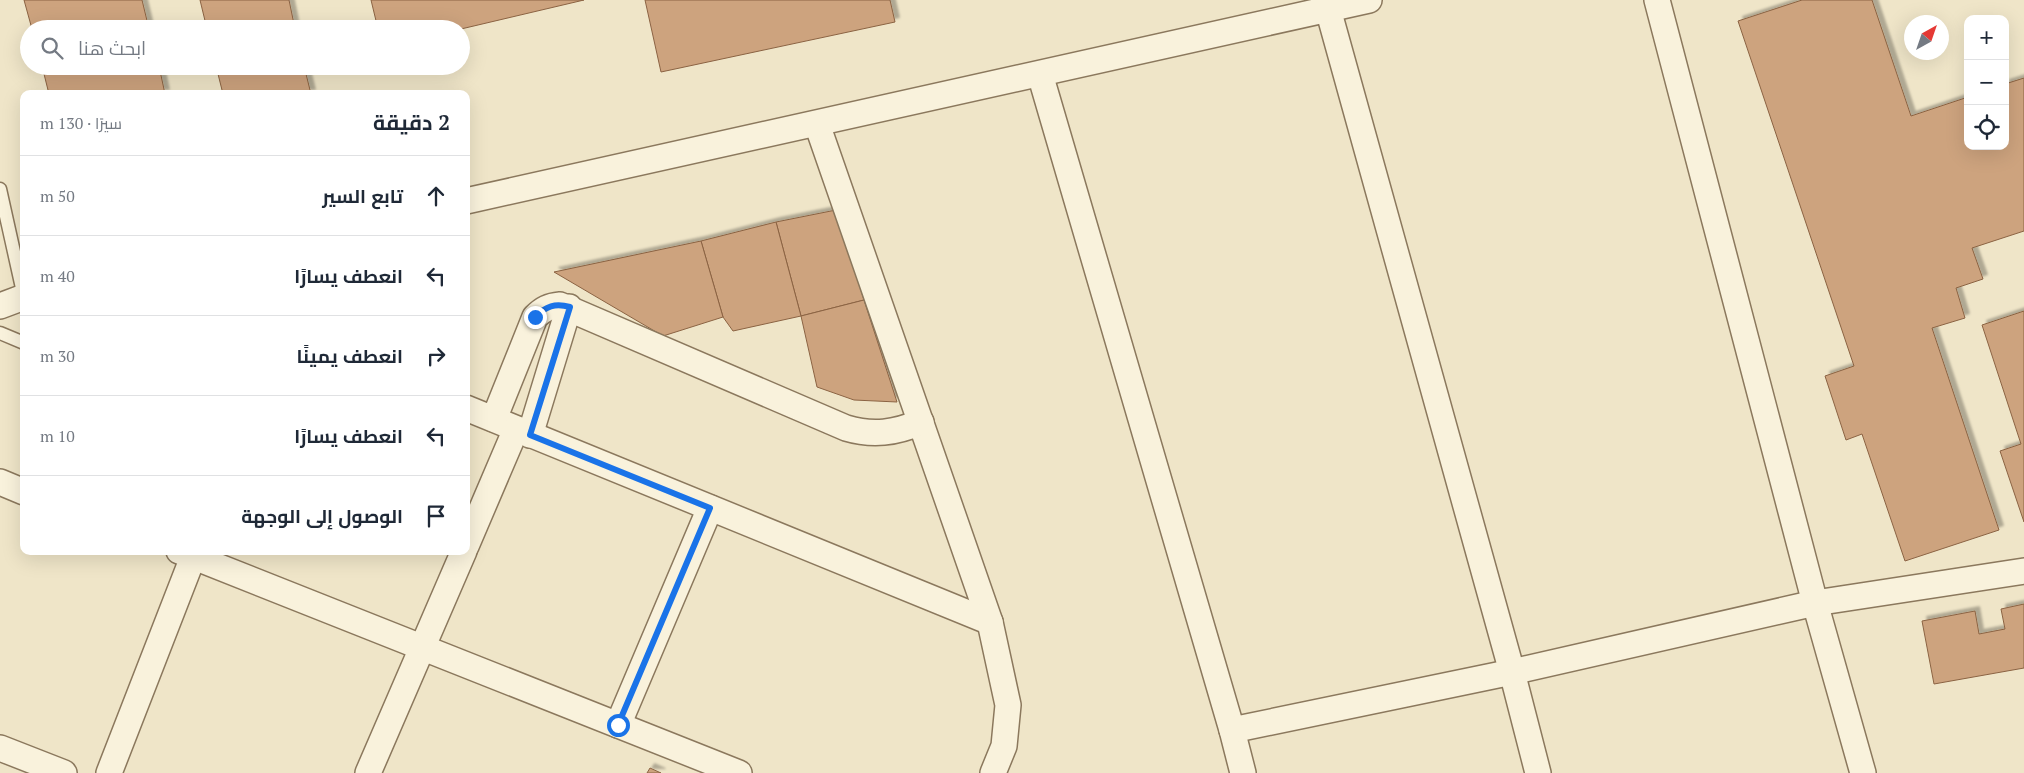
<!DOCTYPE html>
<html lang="ar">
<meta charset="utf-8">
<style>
:root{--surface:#fff;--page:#f2f2f3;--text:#1f2937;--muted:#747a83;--line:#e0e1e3}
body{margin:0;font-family:"PT Serif",Cairo,serif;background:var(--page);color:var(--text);direction:rtl}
.controls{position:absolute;right:15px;top:15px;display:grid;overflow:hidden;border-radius:10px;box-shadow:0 5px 20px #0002}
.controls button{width:45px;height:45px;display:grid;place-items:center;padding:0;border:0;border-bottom:1px solid var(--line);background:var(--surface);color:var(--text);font:25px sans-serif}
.compass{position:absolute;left:1904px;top:15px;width:45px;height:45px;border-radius:50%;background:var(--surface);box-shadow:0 5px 20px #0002;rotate:40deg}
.stop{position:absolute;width:15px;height:15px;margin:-11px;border:4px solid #1a73e8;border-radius:50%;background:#fff}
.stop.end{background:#1a73e8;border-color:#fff;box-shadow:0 1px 5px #0008}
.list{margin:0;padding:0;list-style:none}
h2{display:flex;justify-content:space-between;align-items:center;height:65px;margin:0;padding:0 20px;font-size:21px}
h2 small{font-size:16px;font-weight:400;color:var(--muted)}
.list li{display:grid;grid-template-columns:32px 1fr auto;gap:15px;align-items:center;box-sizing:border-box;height:80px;padding:0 20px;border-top:1px solid var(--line)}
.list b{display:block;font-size:19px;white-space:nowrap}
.list em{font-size:16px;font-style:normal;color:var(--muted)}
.icon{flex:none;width:28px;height:28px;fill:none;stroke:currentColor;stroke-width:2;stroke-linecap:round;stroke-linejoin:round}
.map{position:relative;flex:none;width:2024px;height:773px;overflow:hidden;direction:ltr}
.search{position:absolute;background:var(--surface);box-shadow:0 5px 20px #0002;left:20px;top:20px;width:450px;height:55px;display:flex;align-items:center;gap:12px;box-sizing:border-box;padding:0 18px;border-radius:28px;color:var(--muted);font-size:19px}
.panel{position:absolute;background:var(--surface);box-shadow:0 5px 20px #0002;left:20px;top:90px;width:450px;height:465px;border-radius:10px;direction:rtl}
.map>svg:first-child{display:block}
.building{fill:#cda37e;stroke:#8b6343;filter:url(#shadow)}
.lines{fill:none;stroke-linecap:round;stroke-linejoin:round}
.service-casing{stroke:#8b785d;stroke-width:15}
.minor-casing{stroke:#8b785d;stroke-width:28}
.service{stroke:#f9f2dc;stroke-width:12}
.minor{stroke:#f9f2dc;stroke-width:25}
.route{stroke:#1a73e8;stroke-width:6}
</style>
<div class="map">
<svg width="2024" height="773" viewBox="0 0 2024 773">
<defs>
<filter id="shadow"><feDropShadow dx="4.5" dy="-4.5" stdDeviation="1" flood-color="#0004"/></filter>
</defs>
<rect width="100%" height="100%" fill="#efe5c8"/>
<g class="building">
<path d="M24 0H142L149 29H32Z"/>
<path d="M200 0H289L295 29H207Z"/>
<path d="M371 0H584L461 29H378Z"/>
<path d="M645 0H890L895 22 661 72Z"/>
<path d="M1802 0H1872L1911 116 1968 97V146H2005V84L2024 78V231L1972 248 1983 279 1956 288 1965 318 1932 328 1999 530 1905 561 1862 434 1846 440 1825 376 1854 366 1738 21Z"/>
<path d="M42 66H159L165 94H49Z"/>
<path d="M216 66H304L311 94H223Z"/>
<path d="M836 210 864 300 801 316 776 222Z"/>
<path d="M776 222 801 316 733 331 723 317 701 241Z"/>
<path d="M701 241 723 317 663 336 554 272Z"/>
<path d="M864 300 897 402 854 400 817 387 801 316Z"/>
<path d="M2024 311V522L2000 451 2021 444 1982 325Z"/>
<path d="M2024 604V668L1934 684 1922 621 1975 611 1979 634 2005 629 2001 609Z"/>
<path d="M650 768 661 773H647Z"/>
</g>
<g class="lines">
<g class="service-casing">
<g id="service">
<path d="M0 189 24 297"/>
<path d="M0 333 24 343"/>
</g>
</g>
<g class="minor-casing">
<g id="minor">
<path d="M1657 0 1815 603 1863 773"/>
<path d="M1328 9 1512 672 1538 773"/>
<path d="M1040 74 1232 730 1243 773"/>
<path d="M817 124 990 622 1008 705 1004 746 993 773"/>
<path d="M466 201 1369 0"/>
<path d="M0 306 24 297"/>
<path d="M466 408 990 622"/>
<path d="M494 419 535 317C543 309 549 306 560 305L846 428C873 436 895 433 921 422"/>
<path d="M530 435 569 307"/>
<path d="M0 482 24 492"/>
<path d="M466 546 516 429"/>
<path d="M179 551 739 773"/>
<path d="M618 725 710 508"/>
<path d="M1232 730 1512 672 1815 603 2024 571"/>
<path d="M0 748 64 773"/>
<path d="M109 773 193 557"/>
<path d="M368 773 464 551"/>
</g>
</g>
<use href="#service" class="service"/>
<use href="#minor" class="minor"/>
</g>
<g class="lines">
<path class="route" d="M535 317C546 306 555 303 570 307L530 435 710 508 618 725"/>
</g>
</svg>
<div class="controls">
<button>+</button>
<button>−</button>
<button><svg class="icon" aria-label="locate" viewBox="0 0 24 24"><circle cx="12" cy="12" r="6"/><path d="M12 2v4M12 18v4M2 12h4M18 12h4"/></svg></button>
</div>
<svg class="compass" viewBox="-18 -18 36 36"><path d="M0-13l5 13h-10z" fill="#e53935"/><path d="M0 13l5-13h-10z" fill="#747a83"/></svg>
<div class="stop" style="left:618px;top:725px"></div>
<div class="stop end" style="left:535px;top:317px"></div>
<div class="search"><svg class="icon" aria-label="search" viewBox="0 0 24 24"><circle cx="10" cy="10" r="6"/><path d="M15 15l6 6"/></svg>ابحث هنا</div>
<section class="panel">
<h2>2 دقيقة<small>سيرًا · 130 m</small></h2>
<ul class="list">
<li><svg class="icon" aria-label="ahead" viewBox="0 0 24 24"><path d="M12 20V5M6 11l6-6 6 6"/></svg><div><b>تابع السير</b></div><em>50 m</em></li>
<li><svg class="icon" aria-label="left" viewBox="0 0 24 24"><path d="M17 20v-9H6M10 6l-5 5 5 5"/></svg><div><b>انعطف يسارًا</b></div><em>40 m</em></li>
<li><svg class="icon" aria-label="right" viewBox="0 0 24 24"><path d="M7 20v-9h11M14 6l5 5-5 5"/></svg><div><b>انعطف يمينًا</b></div><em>30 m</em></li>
<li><svg class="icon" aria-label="left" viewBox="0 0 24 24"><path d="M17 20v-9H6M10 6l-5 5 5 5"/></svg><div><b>انعطف يسارًا</b></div><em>10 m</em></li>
<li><svg class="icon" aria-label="arrive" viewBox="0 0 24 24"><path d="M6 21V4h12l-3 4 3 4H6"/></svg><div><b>الوصول إلى الوجهة</b></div></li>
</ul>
</section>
</div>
